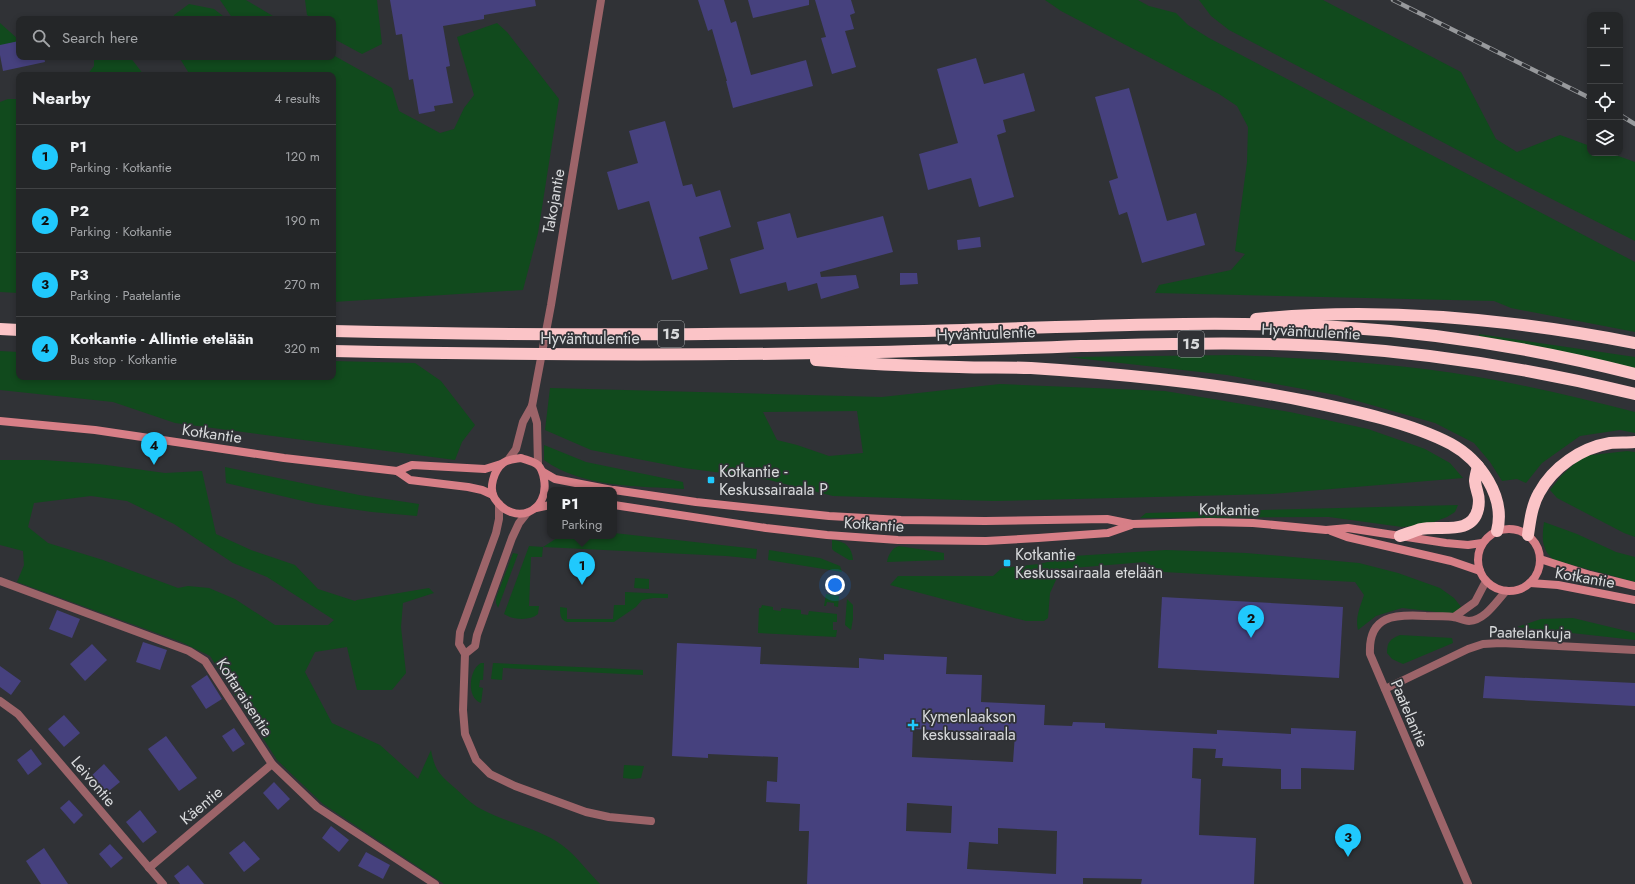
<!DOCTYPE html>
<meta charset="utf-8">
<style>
:root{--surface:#242628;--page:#2c2e30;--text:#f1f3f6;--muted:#a3a5a8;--line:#414345;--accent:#20c9fd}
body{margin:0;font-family:Jost,sans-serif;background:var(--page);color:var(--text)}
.controls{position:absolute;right:12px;top:12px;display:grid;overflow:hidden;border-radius:8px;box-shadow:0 2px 6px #0003}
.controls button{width:36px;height:36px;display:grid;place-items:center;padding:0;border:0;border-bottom:1px solid var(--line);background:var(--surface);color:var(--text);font:20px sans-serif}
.you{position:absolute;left:835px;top:585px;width:14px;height:14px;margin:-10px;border:3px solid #fff;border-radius:50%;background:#1a73e8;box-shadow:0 0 0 6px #1a73e833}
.badge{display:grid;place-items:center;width:26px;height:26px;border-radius:50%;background:var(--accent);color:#111;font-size:13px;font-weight:700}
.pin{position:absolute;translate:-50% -33px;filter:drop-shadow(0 1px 2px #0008)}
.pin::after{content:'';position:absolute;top:21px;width:14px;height:12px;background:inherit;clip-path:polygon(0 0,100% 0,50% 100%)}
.popup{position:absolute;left:547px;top:487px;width:70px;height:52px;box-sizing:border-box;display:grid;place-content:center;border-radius:8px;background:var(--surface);filter:drop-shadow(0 1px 3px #0005);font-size:13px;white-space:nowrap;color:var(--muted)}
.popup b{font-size:15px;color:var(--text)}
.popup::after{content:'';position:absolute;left:50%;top:100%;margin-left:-8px;border:8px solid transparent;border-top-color:var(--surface)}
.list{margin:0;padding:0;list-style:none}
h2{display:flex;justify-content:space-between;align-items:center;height:52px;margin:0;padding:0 16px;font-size:17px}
h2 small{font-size:13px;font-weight:400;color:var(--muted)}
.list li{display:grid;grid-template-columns:26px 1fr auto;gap:12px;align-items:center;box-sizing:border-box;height:64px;padding:0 16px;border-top:1px solid var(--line)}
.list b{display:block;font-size:15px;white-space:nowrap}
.list p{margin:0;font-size:13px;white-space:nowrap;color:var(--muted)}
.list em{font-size:13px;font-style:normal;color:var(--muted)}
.icon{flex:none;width:22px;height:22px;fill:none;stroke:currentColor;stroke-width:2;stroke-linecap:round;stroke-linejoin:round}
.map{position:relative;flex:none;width:1635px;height:884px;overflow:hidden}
.search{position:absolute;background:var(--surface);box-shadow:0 2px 6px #0003;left:16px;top:16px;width:320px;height:44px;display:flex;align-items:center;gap:10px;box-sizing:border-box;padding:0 14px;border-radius:8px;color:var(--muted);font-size:15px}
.panel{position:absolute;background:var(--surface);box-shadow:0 2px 6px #0003;left:16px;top:72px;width:320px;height:308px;border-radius:8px}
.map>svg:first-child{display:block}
.green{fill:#114a1d;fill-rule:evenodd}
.building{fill:#46417e;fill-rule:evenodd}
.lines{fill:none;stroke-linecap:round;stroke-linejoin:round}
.street{stroke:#9c6469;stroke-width:8}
.secondary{stroke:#d77f87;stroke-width:8}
.highway{stroke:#fbc4c7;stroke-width:12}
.rail-casing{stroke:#97999c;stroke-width:4.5}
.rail{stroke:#303236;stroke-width:3;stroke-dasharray:9;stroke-linecap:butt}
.poi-dot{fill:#20c9fd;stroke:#303236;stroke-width:1.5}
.labels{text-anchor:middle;stroke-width:3.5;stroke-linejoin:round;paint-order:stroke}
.shield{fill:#303236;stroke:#a6a8aa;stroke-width:1}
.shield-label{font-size:15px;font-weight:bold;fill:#d8dadc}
.street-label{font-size:16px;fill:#d8dadc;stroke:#303236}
.poi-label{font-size:16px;fill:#d8dadc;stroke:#303236;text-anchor:start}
</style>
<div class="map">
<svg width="1635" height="884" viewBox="0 0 1635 884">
<rect width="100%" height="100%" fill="#303236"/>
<g class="green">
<path d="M220 0H246L278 19H233Z"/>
<path d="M305 0H377L382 44 362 54 336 40 333 38V19H312L307 15Z"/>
<path d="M1045 0H1138L1149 6 1176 13 1188 25 1209 38 1635 262V332L1511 308 1494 301 1155 293 1159 285 1231 270 1245 254 1235 251 1247 162 1248 127 1237 106 1219 94 1061 11Z"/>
<path d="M1199 0H1323L1461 72 1496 139 1517 152 1560 135 1590 146V153H1610L1635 162V241L1528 187 1229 30 1211 16Z"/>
<path d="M189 4 214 9 227 19H173L174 15Z"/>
<path d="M0 23 19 40V41L0 46Z"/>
<path d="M497 23 507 32 559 99 538 233 523 290 333 302V75H190L179 57H333V55L392 88 399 111 440 133 454 129 464 108 474 95 457 37Z"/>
<path d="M94 57H130L144 75H87L94 66Z"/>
<path d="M8 99H19V293L0 292V102Z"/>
<path d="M1479 334 1635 357V369L1479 337Z"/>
<path d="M0 351 19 352V377H333V361L415 363 441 381 475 425 462 442 455 460 175 423 113 402 0 390Z"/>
<path d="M1236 355C1317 359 1398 363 1478 377 1531 386 1583 399 1635 412V433L1620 430 1580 436 1542 463 1526 483 1517 479 1502 481 1490 462 1474 443 1435 423 1336 395 1227 375 1067 357Z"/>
<path d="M1000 384 1165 391 1290 412 1368 429 1425 449 1450 463 1463 478 1272 494 994 501 833 496 761 478 684 468 591 450 545 430 550 388 882 397ZM857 411 863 453 829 456 797 445 777 440 763 412Z"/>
<path d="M544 445 586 462 683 482 684 489C638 486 583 488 544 460Z"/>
<path d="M1627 451 1635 452V537L1624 533 1557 498 1550 490 1562 475 1583 456Z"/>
<path d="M0 460H44L99 464 165 473 202 471 216 534 251 550 295 565 318 589 355 601 357 600 429 588 434 593 403 603 401 627 406 673 392 690H357L347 647 315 652 305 672 332 723 380 745 418 779 431 750C435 771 439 774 455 788 463 795 471 804 481 809 505 822 533 827 556 841 573 851 586 870 600 884H444L323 804 277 760 210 656 181 642 17 582 24 565 23 551 0 545ZM91 496 127 501 174 524 233 563 267 577 334 620 328 625H275L235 599 209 588 188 586 178 588 103 560 48 543 28 527 34 503Z"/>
<path d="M225 467 359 495 419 504 417 516 372 512 316 504 226 483Z"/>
<path d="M1458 505 1455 512 1447 517 1426 525 1402 527 1329 517 1140 518 1146 513Z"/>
<path d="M1544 522 1577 534 1616 552 1635 557V582L1554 560C1541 549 1542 538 1544 522Z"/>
<path d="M614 533 757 549 756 559 726 556 543 547 542 557H531L529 606H539L538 614C530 621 513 620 504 614L529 546 543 547 560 536H614Z"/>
<path d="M832 540C845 541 852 547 853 560H849L834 551 832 549Z"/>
<path d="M899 546 944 553V560L887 562C888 555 892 548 899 546Z"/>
<path d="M769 550 820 558 840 566 842 572 768 560Z"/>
<path d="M1166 550 1246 553 1359 563 1398 573 1440 588 1454 598 1462 608 1454 614 1402 608 1376 616 1358 630C1355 618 1360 607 1364 595L1355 582 1163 572 1145 562 1061 569 1050 593 1048 618 1044 621H1026L890 585 898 576H993L1002 568 1039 564 1074 556Z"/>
<path d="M513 553 518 554 498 608 496 603V598Z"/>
<path d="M635 578 649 579V589L634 588Z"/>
<path d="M625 592 668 594V598H653L642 600 636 607 614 622H567C560 620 560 614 560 607L567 608V619H613L614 605H625Z"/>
<path d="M826 594 839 596 838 607 834 606V603L827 602 826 606H824Z"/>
<path d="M847 599 853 605V619L851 630 845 625Z"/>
<path d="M762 605 773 607V610L781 611V608L801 610V614L808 615 809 611 837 614V622H833V630H837L836 637 758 633 759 608H761Z"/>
<path d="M1573 618 1635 633V640L1517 627 1541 619Z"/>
<path d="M1400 635 1452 638 1453 643 1403 664 1392 659 1387 653C1387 642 1390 639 1400 635Z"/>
<path d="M481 663H484L483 680H480L479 687 483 688 481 703C466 698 469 669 481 663Z"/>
<path d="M493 663 643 670V675L503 668 502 680 491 679Z"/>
<path d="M624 765 644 766 641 778 633 779 623 778Z"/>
</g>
<g class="building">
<path d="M390 0H535L536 6 484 15V19L443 26 450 66 446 67 453 103 434 106 435 111 419 114 413 79 409 80 402 34 396 35Z"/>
<path d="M698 0H724L731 23 736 21 751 75 806 60 813 86 733 108 726 81H727L712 29 708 31Z"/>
<path d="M748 0H809V5L753 18Z"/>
<path d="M815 0H851L855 13 850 15 854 29 845 31 856 67 832 74 821 38 826 37Z"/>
<path d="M19 41V57H44L45 62 3 71 0 55V45Z"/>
<path d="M976 58 984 84 1024 73 1035 111 1003 120 1006 132 997 135 1014 197 979 207 971 178 928 190 919 154 958 143 937 69Z"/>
<path d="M1129 88 1167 221 1196 213 1205 245 1142 263 1127 212 1119 215 1109 181 1118 178 1095 97Z"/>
<path d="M665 121 683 186 692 184 696 197 720 190 731 227 699 237 708 269 672 280 649 201 618 210 607 172 638 163 629 131Z"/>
<path d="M790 213 797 238 883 216 893 252 820 272 821 277 856 275 859 288 821 299 817 283 788 291 786 282 740 294 730 259 764 249 757 222Z"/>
<path d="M980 237 981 247 958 250 957 240Z"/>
<path d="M900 273H917L918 284 900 285Z"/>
<path d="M1162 597 1343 607 1339 678 1158 668Z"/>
<path d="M57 610 80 619 72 638 49 629Z"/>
<path d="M143 642 167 650 160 670 136 662Z"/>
<path d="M677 643 761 647 760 664 859 668V658L884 660V654L947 657 946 674 982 675 981 702 1045 705 1044 725 1072 726 1073 722 1105 723V728L1217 734V730L1291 734V728L1356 731 1354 770 1301 768V789H1281V769L1222 766 1223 758H1215L1216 749 1193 748 1192 778 1201 779 1199 835 1256 838 1254 884H1141L1142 879 1083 878V884H807L809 831H799L800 804 766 802 767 781 777 782 778 757 708 754V758L672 756ZM913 729 1015 734 1013 762 912 757ZM907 803 952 806 951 833 906 831ZM998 828 1057 831 1056 874 967 869 969 842 998 844Z"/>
<path d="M92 644 107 660 85 681 70 664Z"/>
<path d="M0 666 21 681 11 695 0 687Z"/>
<path d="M207 675 222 699 206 709 191 686Z"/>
<path d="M1485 676 1635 683V706L1483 698Z"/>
<path d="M64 715 80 733 64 747 48 729Z"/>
<path d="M234 728 245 744 233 752 222 736Z"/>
<path d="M166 736 197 778 179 791 148 749Z"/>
<path d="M31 749 42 764 28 775 17 760Z"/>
<path d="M104 764 120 782 104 795 89 778Z"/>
<path d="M274 782 290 799 278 810 263 793Z"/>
<path d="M69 800 83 815 74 824 60 808Z"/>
<path d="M140 810 157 832 143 843 126 822Z"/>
<path d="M331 826 349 840 339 852 322 838Z"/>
<path d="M244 841 260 859 244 872 229 853Z"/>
<path d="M110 844 123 858 111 868 99 854Z"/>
<path d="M44 848 68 884H41L26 861Z"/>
<path d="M366 852 390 865 383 879 358 866Z"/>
<path d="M188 865 204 884H180L174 876Z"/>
</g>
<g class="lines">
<g class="street">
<path d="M532 406 537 423 538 465"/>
<path d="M508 460 516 449 523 422 532 406 551 305 601 0"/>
<path d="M499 504V519L496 533 460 632 459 644 465 654 463 710 465 734 476 760 490 774 515 786 586 812 609 817 651 821"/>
<path d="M0 581 189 651 205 661 272 764 317 807 435 884"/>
<path d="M1454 617 1475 602 1486 581"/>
<path d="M465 654 475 646 477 635 512 538 519 523 527 513"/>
<path d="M1385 689 1468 649 1483 644 1501 643 1635 650"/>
<path d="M0 701 18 714 163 884"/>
<path d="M149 868 272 764"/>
<path d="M1468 884 1370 654C1368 615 1395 614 1426 616 1435 616 1445 616 1454 617 1459 618 1464 621 1469 621 1485 620 1496 602 1506 591"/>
</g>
<g class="secondary">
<path d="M0 421 95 430 284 458 397 471 410 480 468 487 482 490 493 495"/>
<path d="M521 458C526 460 533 461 538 465 542 469 543 473 544 479 550 512 514 527 495 499 488 489 494 470 503 463 508 459 514 459 521 458Z"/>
<path d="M397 471 412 465 485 469 501 464"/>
<path d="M543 472 555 479 612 490"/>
<path d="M614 490 696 502 829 516 901 520 985 521 1107 519 1132 524 1209 522 1253 523 1326 530 1348 528 1446 543 1468 545 1482 543"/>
<path d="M614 505 766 528 827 535 898 540 986 541 1038 538 1108 533 1131 525"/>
<path d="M536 508 550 505"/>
<circle cx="1509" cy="560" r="31"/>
<path d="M1331 531 1347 537 1451 561 1480 571"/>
<path d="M1540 559 1590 575 1635 586"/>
<path d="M1530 583 1558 585 1635 600"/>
</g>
<g class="highway">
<path d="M1256 319C1383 306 1511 319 1635 343"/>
<path d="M0 329 19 330"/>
<path d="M333 331C530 336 727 335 924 331 1061 328 1200 319 1337 327 1438 333 1538 349 1635 374"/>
<path d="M333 351C515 355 696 356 878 352 946 350 1013 349 1081 346 1166 344 1252 341 1337 347 1438 354 1537 370 1635 394"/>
<path d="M816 360C864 364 911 366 959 367 983 368 1007 367 1031 368 1124 374 1219 383 1311 402 1355 411 1411 423 1451 444 1480 460 1506 497 1497 531"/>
<path d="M1528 535C1530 521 1532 505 1539 493 1553 467 1581 448 1610 443 1618 442 1627 443 1635 442"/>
<path d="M1400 536C1407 534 1414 531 1421 529 1440 525 1472 536 1478 509 1481 495 1476 493 1475 481 1475 477 1477 471 1478 466"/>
</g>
<g class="rail-casing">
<g id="rail">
<path d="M1393 0 1590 98"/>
<path d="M1620 115 1635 124"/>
</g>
</g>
<use href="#rail" class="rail"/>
</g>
<g class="poi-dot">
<rect x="707" y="476" width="8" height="8" rx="2"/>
<rect x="1003" y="559" width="8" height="8" rx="2"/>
<path d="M911 719h4v4h4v4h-4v4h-4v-4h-4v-4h4z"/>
</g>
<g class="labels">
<g class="shield">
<rect x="658" y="321" width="26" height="26" rx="3"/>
<rect x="1178" y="331" width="26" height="26" rx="3"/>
</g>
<g class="shield-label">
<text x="671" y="339">15</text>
<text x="1191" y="349">15</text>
</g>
<g class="street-label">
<text transform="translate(553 201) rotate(-80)" y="6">Takojantie</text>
<text transform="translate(1311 331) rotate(3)" y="6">Hyväntuulentie</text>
<text transform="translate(986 333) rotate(-2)" y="6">Hyväntuulentie</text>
<text x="590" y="344">Hyväntuulentie</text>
<text transform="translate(212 433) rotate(8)" y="6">Kotkantie</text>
<text transform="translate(1229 509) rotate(1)" y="6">Kotkantie</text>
<text transform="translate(874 524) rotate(4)" y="6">Kotkantie</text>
<text transform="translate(1585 577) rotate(10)" y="6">Kotkantie</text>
<text transform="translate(1530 632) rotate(1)" y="6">Paatelankuja</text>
<text transform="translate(245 697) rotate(57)" y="6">Kottaraisentie</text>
<text transform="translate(1410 713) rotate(67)" y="6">Paatelantie</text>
<text transform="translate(94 781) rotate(50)" y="6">Leivontie</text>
<text transform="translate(201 805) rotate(-40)" y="6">Käentie</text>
</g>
<g class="poi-label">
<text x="719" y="477">Kotkantie -<tspan x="719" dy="18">Keskussairaala P</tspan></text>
<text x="1015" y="560">Kotkantie<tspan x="1015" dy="18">Keskussairaala etelään</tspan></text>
<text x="922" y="722">Kymenlaakson<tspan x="922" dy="18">keskussairaala</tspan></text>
</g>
</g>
</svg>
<div class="controls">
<button>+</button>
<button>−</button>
<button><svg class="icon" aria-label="locate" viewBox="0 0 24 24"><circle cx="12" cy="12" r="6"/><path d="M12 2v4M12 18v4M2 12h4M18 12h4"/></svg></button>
<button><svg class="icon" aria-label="layers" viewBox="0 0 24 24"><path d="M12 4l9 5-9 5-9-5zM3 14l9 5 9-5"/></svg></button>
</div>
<div class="you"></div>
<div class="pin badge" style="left:582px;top:585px">1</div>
<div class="popup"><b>P1</b>Parking</div>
<div class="pin badge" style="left:1251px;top:638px">2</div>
<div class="pin badge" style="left:1348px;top:857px">3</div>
<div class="pin badge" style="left:154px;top:465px">4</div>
<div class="search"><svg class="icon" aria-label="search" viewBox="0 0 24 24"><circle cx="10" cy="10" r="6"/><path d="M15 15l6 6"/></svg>Search here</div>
<section class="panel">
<h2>Nearby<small>4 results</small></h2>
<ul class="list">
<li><span class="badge">1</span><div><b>P1</b><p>Parking · Kotkantie</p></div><em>120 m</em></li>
<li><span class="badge">2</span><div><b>P2</b><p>Parking · Kotkantie</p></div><em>190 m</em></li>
<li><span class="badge">3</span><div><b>P3</b><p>Parking · Paatelantie</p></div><em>270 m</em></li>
<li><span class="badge">4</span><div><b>Kotkantie - Allintie etelään</b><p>Bus stop · Kotkantie</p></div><em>320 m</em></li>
</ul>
</section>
</div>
